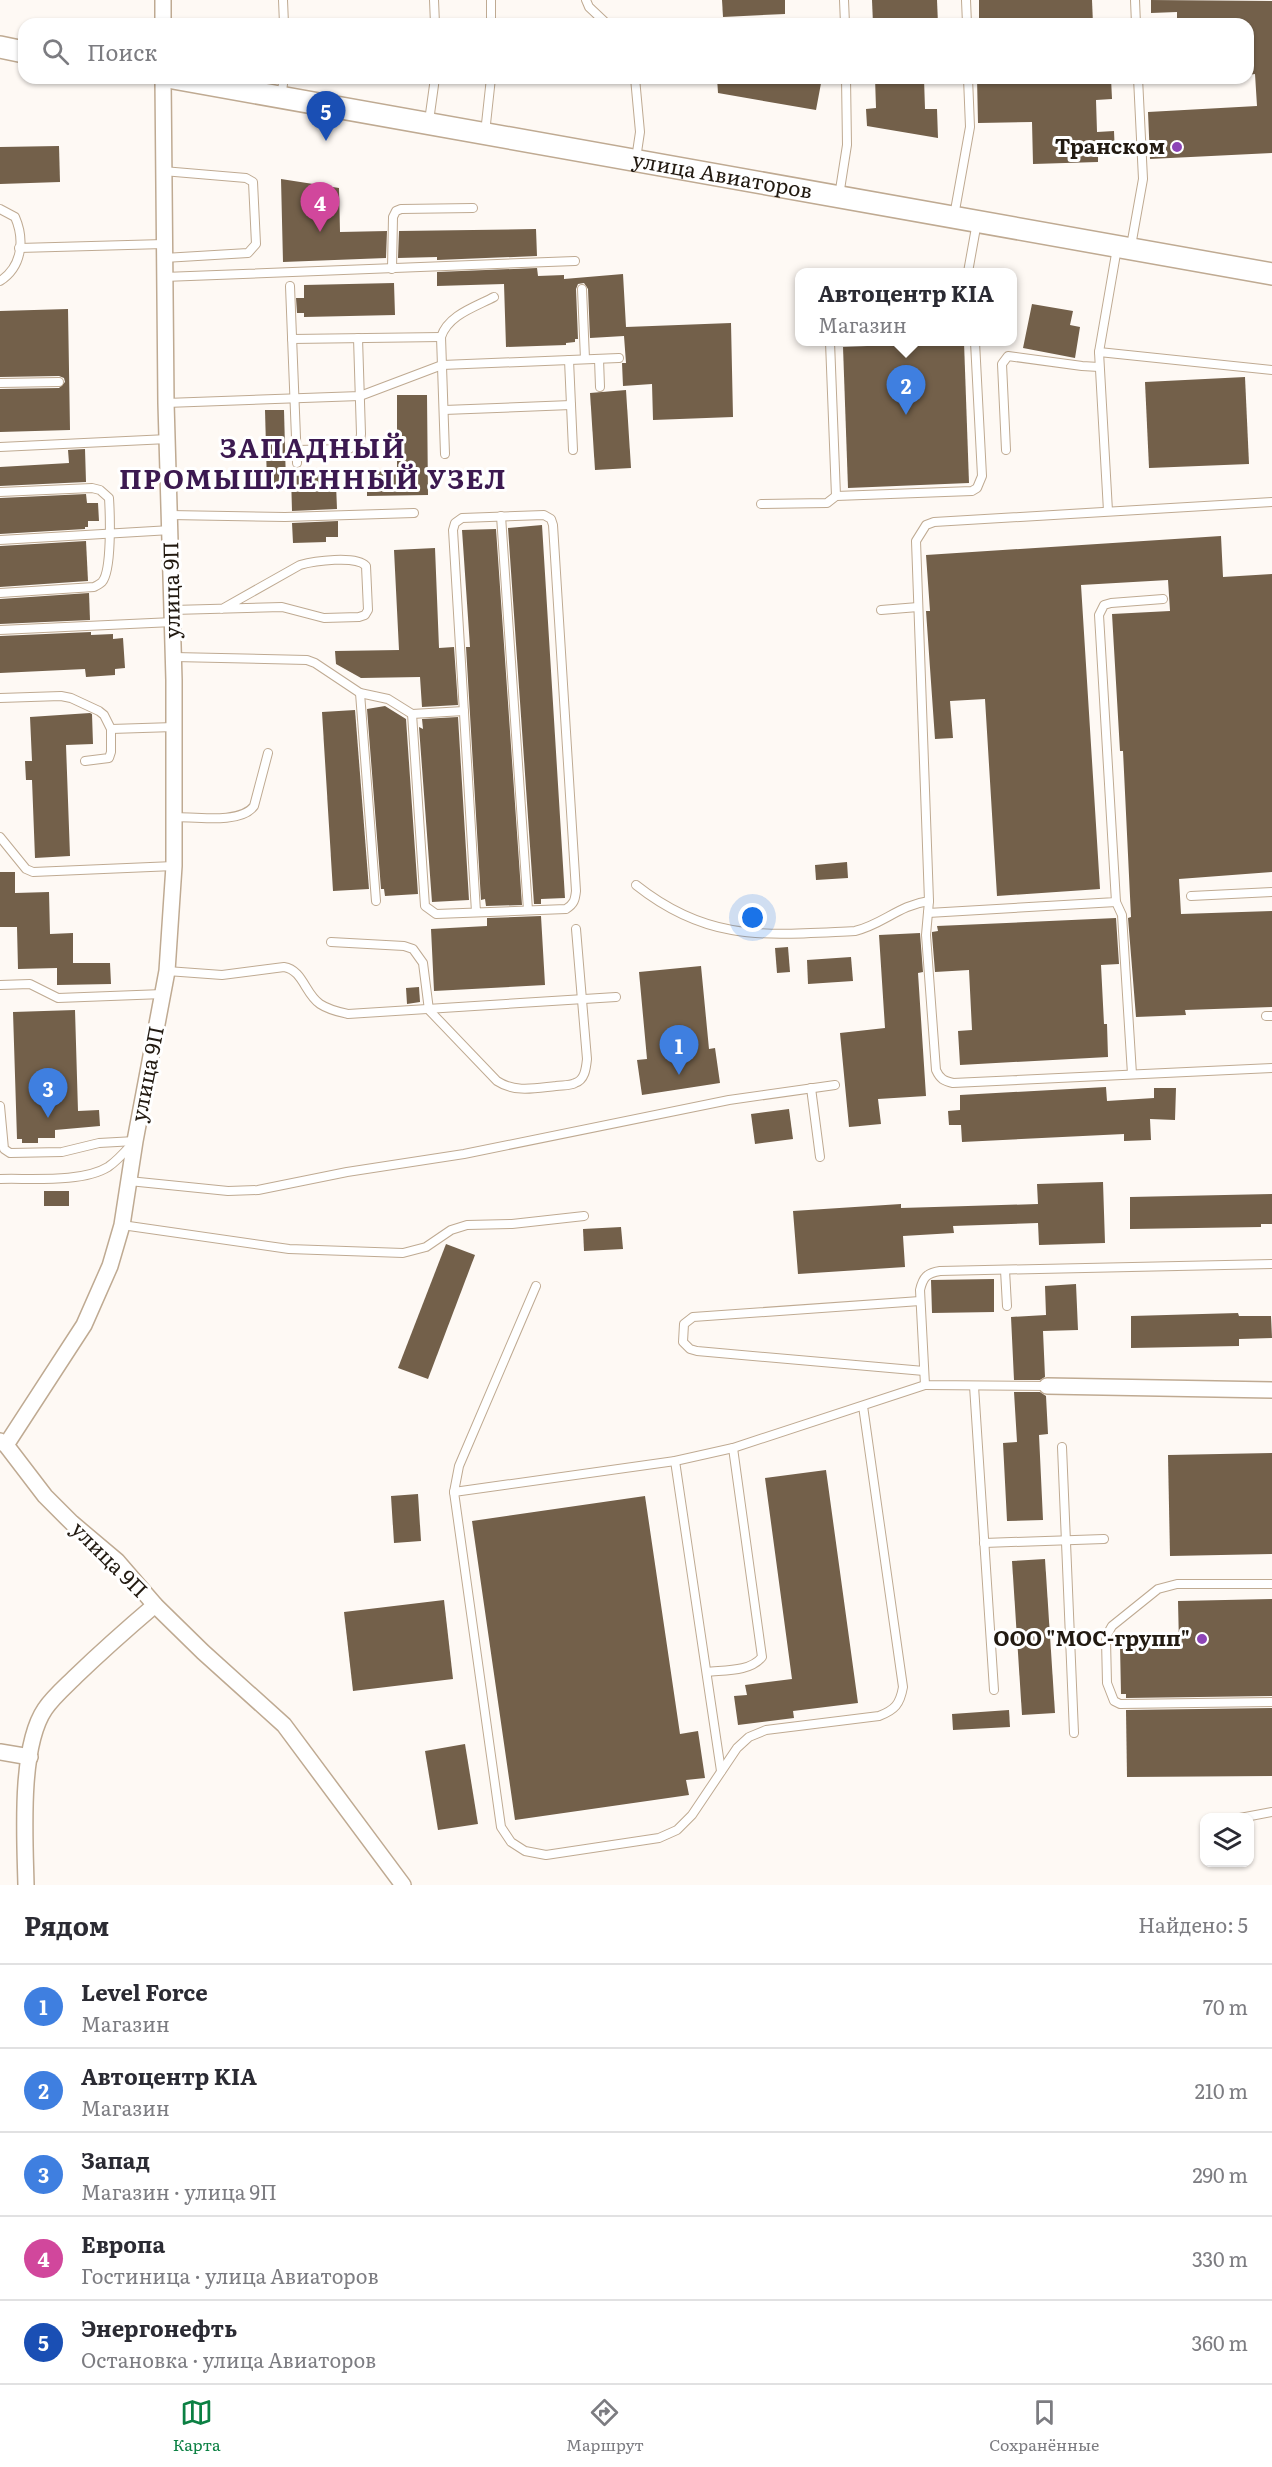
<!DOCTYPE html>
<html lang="ru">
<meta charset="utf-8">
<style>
:root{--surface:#fff;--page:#f7f7f7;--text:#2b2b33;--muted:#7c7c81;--line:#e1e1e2;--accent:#0b8043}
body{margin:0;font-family:Literata,serif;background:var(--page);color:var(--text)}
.controls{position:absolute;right:18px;bottom:18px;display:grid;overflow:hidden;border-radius:12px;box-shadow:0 2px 4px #0004}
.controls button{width:54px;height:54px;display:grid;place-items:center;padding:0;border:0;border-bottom:2px solid var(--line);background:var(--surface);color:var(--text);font:30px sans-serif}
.you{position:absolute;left:753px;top:918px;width:21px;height:21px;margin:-15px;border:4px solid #fff;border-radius:50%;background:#1a73e8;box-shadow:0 0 0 9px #1a73e833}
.badge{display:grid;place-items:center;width:39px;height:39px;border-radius:50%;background:var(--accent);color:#fff;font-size:20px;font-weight:700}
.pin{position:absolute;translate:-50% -50px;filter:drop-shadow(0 2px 3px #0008)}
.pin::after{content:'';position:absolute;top:32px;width:21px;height:18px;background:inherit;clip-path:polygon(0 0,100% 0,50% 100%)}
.popup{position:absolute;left:795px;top:268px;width:222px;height:78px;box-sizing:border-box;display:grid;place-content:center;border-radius:12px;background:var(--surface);filter:drop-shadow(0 2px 4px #0005);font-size:20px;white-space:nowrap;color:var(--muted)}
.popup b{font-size:22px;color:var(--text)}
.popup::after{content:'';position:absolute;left:50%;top:100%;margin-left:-12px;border:12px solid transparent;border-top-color:var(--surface)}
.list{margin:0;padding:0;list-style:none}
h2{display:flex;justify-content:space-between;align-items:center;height:78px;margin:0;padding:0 24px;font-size:26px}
h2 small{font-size:20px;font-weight:400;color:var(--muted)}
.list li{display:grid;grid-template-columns:39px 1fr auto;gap:18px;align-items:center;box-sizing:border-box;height:84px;padding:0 24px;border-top:2px solid var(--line)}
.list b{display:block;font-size:22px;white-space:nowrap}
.list p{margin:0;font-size:20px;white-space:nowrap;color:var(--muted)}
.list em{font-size:20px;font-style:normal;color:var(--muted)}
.icon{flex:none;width:33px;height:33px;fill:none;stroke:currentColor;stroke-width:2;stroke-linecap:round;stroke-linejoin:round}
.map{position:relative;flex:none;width:1272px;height:1885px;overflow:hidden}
.search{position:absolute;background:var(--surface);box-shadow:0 2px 4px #0004;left:18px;right:18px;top:18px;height:66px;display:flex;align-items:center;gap:15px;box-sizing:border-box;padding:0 21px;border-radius:18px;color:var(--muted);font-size:22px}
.sheet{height:498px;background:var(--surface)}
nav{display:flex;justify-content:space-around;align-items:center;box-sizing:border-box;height:84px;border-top:2px solid var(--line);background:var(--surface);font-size:16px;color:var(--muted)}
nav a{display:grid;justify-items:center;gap:3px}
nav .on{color:var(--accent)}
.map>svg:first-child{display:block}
.building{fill:#73604a}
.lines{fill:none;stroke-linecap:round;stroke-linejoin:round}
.service-casing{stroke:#bfaa92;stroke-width:10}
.minor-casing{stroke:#bfaa92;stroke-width:18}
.secondary-casing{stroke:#bfaa92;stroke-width:24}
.service{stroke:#fff;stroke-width:8}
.minor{stroke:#fff;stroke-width:15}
.secondary{stroke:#fff;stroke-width:21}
.poi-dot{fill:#8d44b6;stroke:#fff;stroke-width:2}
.labels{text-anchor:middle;stroke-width:6;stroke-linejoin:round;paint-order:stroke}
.poi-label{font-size:21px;font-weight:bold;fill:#221a11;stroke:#fff;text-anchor:end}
.street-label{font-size:21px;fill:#221a11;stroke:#fff}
.district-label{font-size:27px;font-weight:bold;letter-spacing:1.5px;fill:#3c1950;stroke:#fff}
</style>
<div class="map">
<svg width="1272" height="1885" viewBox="0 0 1272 1885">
<rect width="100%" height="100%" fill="#fef9f4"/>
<g class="building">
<path d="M722 0H785V14L723 17Z"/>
<path d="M872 0H937L938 24H873Z"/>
<path d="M979 0H1092L1093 24H979Z"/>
<path d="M1151 0 1272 1V153L1150 159 1148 112 1257 106 1255 74 1248 75V24H1177V12L1151 13Z"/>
<path d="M717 78H822L816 110 718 93Z"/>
<path d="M875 78H924L925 109H937L938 138 867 126 866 109 876 108Z"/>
<path d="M977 78H1111L1112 99 1096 100 1097 132 1114 131 1115 155H1098V162L1033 164 1032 122 978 123Z"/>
<path d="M59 146 60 182 0 184V147Z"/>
<path d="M281 179 339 188 340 232 387 231 386 258 283 262Z"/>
<path d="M536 229 537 256 437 260V257L398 258 399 231Z"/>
<path d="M537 268 538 276 564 275V279L623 274 626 327 731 323 733 417 653 420 652 384 623 386 622 363H626L624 336 590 338 588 289 584 283 578 284 576 289 578 339H575V342L566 343V345L506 347 504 284 437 286V272Z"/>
<path d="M394 283 395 315 304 317V313H297L296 298H304V285Z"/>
<path d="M1032 304 1073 311 1070 325 1080 327 1075 358 1023 348Z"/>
<path d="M68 309 70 430 0 432V389L59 388 65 382 64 378 59 376 0 377V311Z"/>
<path d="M964 342 969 483 848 488 843 347Z"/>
<path d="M1245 377 1249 464 1149 468 1145 382Z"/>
<path d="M626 390 631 468 595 470 590 393Z"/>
<path d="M397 395H427L428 495 367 496V472L397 471Z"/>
<path d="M265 410H284L286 484H267Z"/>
<path d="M85 449 86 482 0 486V467L69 463 68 450Z"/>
<path d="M323 475 324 485 336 484 337 509 292 511 291 476Z"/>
<path d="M86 494 87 503H98L99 521H88V527H85V529L0 534V498Z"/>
<path d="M338 521V537H326V542L293 543 292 523Z"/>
<path d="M542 525 565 898 541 899V904H534L508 528Z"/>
<path d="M496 529 522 905 486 906 485 899 481 900 466 647H470L462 530Z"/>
<path d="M1221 536 1223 577 1272 574V872L1179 879 1181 914 1272 911V1007L1185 1010 1186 1015 1136 1017 1128 918 1131 917 1123 751H1120L1112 614 1170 611 1168 580 1081 585 1100 889 997 896 985 699 950 701 953 738 935 739 926 611H930L926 555Z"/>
<path d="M86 541 88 581 0 587V546Z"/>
<path d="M435 548 439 648 454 647 458 705 422 707 420 677 361 678 336 664 335 651 399 650 394 550Z"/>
<path d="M89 593 90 620 0 624V599Z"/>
<path d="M91 632V635L113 634V639L123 638 125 668 115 669V675L86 677 85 669 0 673V636Z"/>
<path d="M385 706 406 719 418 894 385 896 384 889H381L367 709Z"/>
<path d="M355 710 369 889 333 891 322 712Z"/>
<path d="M90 713 92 714 93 744 66 745 70 856 35 858 32 780H26L25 761H32L30 717Z"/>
<path d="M458 717 469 900 432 902 419 727 423 729 422 719Z"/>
<path d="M847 862 848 878 816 880 815 865Z"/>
<path d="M0 872H15V893L49 892 50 934 73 933V963H110L111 984 57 985V968L18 969 17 927H0Z"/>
<path d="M541 916 545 985 434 991 431 929 487 926V918Z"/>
<path d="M1116 918 1119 964 1101 965 1104 1024H1107L1108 1057 960 1065 958 1031 972 1030 969 970 935 972 932 935V932L938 931 937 926Z"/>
<path d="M920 933 923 972 918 973 926 1096 878 1099 881 1124 849 1127 840 1033 885 1028 879 935Z"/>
<path d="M788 947 790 972 777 973 775 948Z"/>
<path d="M851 957 853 981 808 984 807 960Z"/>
<path d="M701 966 709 1049 715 1048 720 1083 642 1095 637 1060 647 1059 639 972Z"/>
<path d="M419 987 420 1002 407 1004 406 988Z"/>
<path d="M75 1010 78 1111 99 1110 100 1126 55 1130V1138H38V1143H22V1139H17L13 1012Z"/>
<path d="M1106 1087 1107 1101 1154 1098V1088H1176L1175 1120 1150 1119 1151 1140 1124 1141V1134L962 1142 961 1125H949L948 1111 960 1110V1095Z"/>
<path d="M789 1109 793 1139 755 1144 751 1114Z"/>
<path d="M1103 1182 1105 1243 1039 1245 1038 1223 953 1226 954 1233 903 1236 905 1267 798 1274 793 1211 901 1204V1208L1038 1204 1037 1184Z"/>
<rect x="44" y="1191" width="25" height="15"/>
<path d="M1272 1194V1224H1261V1227L1130 1229V1197Z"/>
<path d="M621 1227 623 1249 584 1251 583 1229Z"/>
<path d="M446 1244 475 1255 428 1379 398 1368Z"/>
<path d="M994 1279V1312L932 1313 931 1280Z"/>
<path d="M1076 1284 1078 1330 1043 1331 1045 1377 1040 1380H1014L1011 1317 1046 1315 1045 1286Z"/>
<path d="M1238 1313 1239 1316H1271L1272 1338 1239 1339V1346L1131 1348V1316Z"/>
<path d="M1014 1392H1040L1046 1396 1048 1434 1039 1435 1043 1520 1007 1521 1003 1443 1017 1442Z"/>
<path d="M1272 1453V1554L1170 1556 1168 1455Z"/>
<path d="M826 1470 858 1703 793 1711 794 1718 738 1725 734 1696 747 1695 745 1685 792 1679 765 1478Z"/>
<path d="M418 1494 421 1541 394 1543 391 1496Z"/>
<path d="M645 1496 680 1734 698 1731 705 1778 686 1780 689 1795 515 1820 472 1521Z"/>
<path d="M1045 1559 1055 1713 1022 1715 1012 1561Z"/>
<path d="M1272 1599V1696L1126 1698V1694H1121L1120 1645 1179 1644 1178 1601Z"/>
<path d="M444 1600 453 1679 353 1691 344 1612Z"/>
<path d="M1272 1708V1776L1127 1777 1126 1710Z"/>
<path d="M1009 1710 1010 1727 953 1730 952 1714Z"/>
<path d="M465 1744 478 1824 438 1830 425 1751Z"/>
</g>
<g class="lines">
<g class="service-casing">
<g id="service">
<path d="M283 0 284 24"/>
<path d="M434 0 435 24"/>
<path d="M586 0 589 7 607 24"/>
<path d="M844 0 845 24"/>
<path d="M966 0 967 24"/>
<path d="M1135 0 1136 24"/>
<path d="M491 24V0"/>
<path d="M635 78 640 132 636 159"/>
<path d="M281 96 284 78"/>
<path d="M429 121 435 78"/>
<path d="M485 133 491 78"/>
<path d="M163 171 246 178 253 182 256 244 248 253 164 258"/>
<path d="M839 196 847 145 846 78"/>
<path d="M0 209 15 217C25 240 22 267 0 281"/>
<path d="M954 216 970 127 968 78"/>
<path d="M1131 246 1143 179 1138 78"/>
<path d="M19 248 164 244"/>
<path d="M392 269 393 217 396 211 401 209 473 208"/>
<path d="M968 272 977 222"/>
<path d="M164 277 575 261"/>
<path d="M290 286 297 463"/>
<path d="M582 289 585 359"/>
<path d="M292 339 441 337"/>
<path d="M830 342 836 496"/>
<path d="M1099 352 1272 370"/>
<path d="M599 359 600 387"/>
<path d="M569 360 573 450"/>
<path d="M0 383 59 382"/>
<path d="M166 403 360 396 442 365 619 358"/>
<path d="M444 410 571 405"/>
<path d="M0 447 168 439"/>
<path d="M296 450 349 449 360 441 361 434 358 338"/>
<path d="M1006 450 1002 364 1008 356 1082 366 1099 367"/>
<path d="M445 454 441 337C448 315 475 307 494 297"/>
<path d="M0 492 92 488 100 490 109 498C110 514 112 571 102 582 100 584 96 586 94 587L0 593"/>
<path d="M1272 502 934 522 926 525 916 541 929 901 926 935 936 1070C940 1079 944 1081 953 1083L1272 1068"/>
<path d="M761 504 827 503 836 496 972 491 977 488 982 476 975 342"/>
<path d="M1108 511 1099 352 1117 248"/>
<path d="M170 515 285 517 414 513"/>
<path d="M501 516 528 910"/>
<path d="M0 540 171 530"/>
<path d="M173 610 282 607 324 618 359 617 365 615 368 610 366 566C356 555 314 561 300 565L222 609"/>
<path d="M881 610 918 607"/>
<path d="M0 630 173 622"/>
<path d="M174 657 307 660 315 663 360 693 376 901"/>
<path d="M360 693 388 699 412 714 464 711"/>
<path d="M0 698 61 696 71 698 99 711 104 715 111 729V752L109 758 85 761"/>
<path d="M412 714 425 906 436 914 566 909C574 904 575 900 576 891L553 525 551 519 544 515 462 518 455 523 453 530 476 912"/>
<path d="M111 729 174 727"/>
<path d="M174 817C196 817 241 824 254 806L268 753"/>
<path d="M0 837 26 869 33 872 174 866"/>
<path d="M636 885C709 943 767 935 855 931 882 925 899 905 929 901"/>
<path d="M1191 896 1272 892"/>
<path d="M1116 902 1122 915 1132 1074"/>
<path d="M928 913 1116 902 1099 615 1104 605 1111 603 1163 599"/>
<path d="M331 942 404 946 413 949 423 963 429 1010 497 1081C515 1093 536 1088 556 1086 562 1085 570 1086 575 1083 585 1080 586 1068 587 1059L576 929"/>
<path d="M167 971 222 975 284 967C303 970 305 994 320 1004 329 1010 339 1012 348 1014L616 997"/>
<path d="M0 985 30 984 58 998 163 994"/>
<path d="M1266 1016H1272"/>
<path d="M811 1088 820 1157"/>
<path d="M0 1106 4 1149 10 1153 62 1152 99 1143 135 1141"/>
<path d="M0 1179C30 1178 82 1183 108 1167 117 1161 124 1153 132 1144"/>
<path d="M129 1181 228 1191 258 1190 347 1172 464 1154 729 1100 835 1085"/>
<path d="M122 1225 289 1249 403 1253 426 1247 451 1230 467 1225 512 1224 584 1216"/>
<path d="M1005 1270 1007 1306"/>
<path d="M920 1301 693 1317 684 1324 683 1342 690 1349 697 1351 924 1371"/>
<path d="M974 1386 994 1690"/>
<path d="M1047 1386 925 1385 920 1290C923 1277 927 1273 940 1271L1272 1264"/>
<path d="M863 1406 903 1687C900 1704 895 1710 879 1716L766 1730 749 1737 737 1748 692 1815 677 1830 659 1838 546 1855 525 1851 511 1842 501 1827 454 1492 675 1461 733 1448 925 1385"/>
<path d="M1062 1447 1074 1733"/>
<path d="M675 1461 721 1771"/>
<path d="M454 1492 459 1466 536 1286"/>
<path d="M984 1543 1104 1539"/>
<path d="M1272 1584H1177L1158 1589 1112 1626 1108 1633 1106 1640 1107 1683 1114 1701 1120 1704 1272 1702"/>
<path d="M707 1672C724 1670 750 1672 762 1657L733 1448"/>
<path d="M1240 1818 1272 1812"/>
</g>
</g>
<g class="minor-casing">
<g id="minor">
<path d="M163 24V0"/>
<path d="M1047 1386 1272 1390"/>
<path d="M0 1441 6 1445 45 1496 72 1523 117 1561 155 1605 203 1652 284 1725 403 1885"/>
<path d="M6 1445 84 1325 110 1266 122 1225 135 1141 167 971 174 866V680L166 403 163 78"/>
<path d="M0 1752 30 1757"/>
<path d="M26 1885C25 1839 19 1747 45 1709 53 1697 66 1686 76 1676 102 1651 128 1628 155 1605"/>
</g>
</g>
<g class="secondary-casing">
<g id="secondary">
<path d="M0 47 24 52"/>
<path id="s1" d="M173 78 1272 274"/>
</g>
</g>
<use href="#service" class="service"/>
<use href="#minor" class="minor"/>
<use href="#secondary" class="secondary"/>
</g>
<g class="poi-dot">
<circle cx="1177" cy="147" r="6"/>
<circle cx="1202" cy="1639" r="6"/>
</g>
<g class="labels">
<g class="poi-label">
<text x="1165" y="154">Транском</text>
<text x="1190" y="1646">ООО "МОС-групп"</text>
</g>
<g class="street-label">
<text dy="7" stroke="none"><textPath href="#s1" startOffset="558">улица Авиаторов</textPath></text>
<text transform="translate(172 590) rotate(-91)" y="7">улица 9П</text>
<text transform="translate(148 1074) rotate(-79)" y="7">улица 9П</text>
<text transform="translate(109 1560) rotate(45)" y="7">улица 9П</text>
</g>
<g class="district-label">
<text x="313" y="458">ЗАПАДНЫЙ<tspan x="313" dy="31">ПРОМЫШЛЕННЫЙ УЗЕЛ</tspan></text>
</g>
</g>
</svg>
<div class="controls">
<button><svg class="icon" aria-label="layers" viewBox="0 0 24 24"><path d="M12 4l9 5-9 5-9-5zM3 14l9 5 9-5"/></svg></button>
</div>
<div class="you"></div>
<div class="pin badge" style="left:679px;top:1075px;background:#3f7fe0">1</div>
<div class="pin badge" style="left:906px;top:415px;background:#3f7fe0">2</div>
<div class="popup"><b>Автоцентр KIA</b>Магазин</div>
<div class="pin badge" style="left:48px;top:1118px;background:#3f7fe0">3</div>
<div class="pin badge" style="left:320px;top:232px;background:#d1479c">4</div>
<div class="pin badge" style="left:326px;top:141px;background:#1a4fb4">5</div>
<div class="search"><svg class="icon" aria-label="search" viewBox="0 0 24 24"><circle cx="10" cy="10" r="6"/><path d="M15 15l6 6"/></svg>Поиск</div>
</div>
<section class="sheet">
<h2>Рядом<small>Найдено: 5</small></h2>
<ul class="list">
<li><span class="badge" style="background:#3f7fe0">1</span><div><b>Level Force</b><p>Магазин</p></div><em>70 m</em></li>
<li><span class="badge" style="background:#3f7fe0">2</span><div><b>Автоцентр KIA</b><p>Магазин</p></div><em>210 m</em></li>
<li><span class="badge" style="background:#3f7fe0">3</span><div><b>Запад</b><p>Магазин · улица 9П</p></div><em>290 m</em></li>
<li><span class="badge" style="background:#d1479c">4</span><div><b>Европа</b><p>Гостиница · улица Авиаторов</p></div><em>330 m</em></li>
<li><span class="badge" style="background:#1a4fb4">5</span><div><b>Энергонефть</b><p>Остановка · улица Авиаторов</p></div><em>360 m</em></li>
</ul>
</section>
<nav>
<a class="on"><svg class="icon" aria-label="map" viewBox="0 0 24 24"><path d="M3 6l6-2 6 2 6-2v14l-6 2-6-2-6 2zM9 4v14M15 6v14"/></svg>Карта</a>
<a><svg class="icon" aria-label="directions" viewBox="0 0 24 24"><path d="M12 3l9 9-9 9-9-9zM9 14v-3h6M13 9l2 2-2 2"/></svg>Маршрут</a>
<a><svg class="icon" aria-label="saved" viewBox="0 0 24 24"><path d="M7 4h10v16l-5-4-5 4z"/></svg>Сохранённые</a>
</nav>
